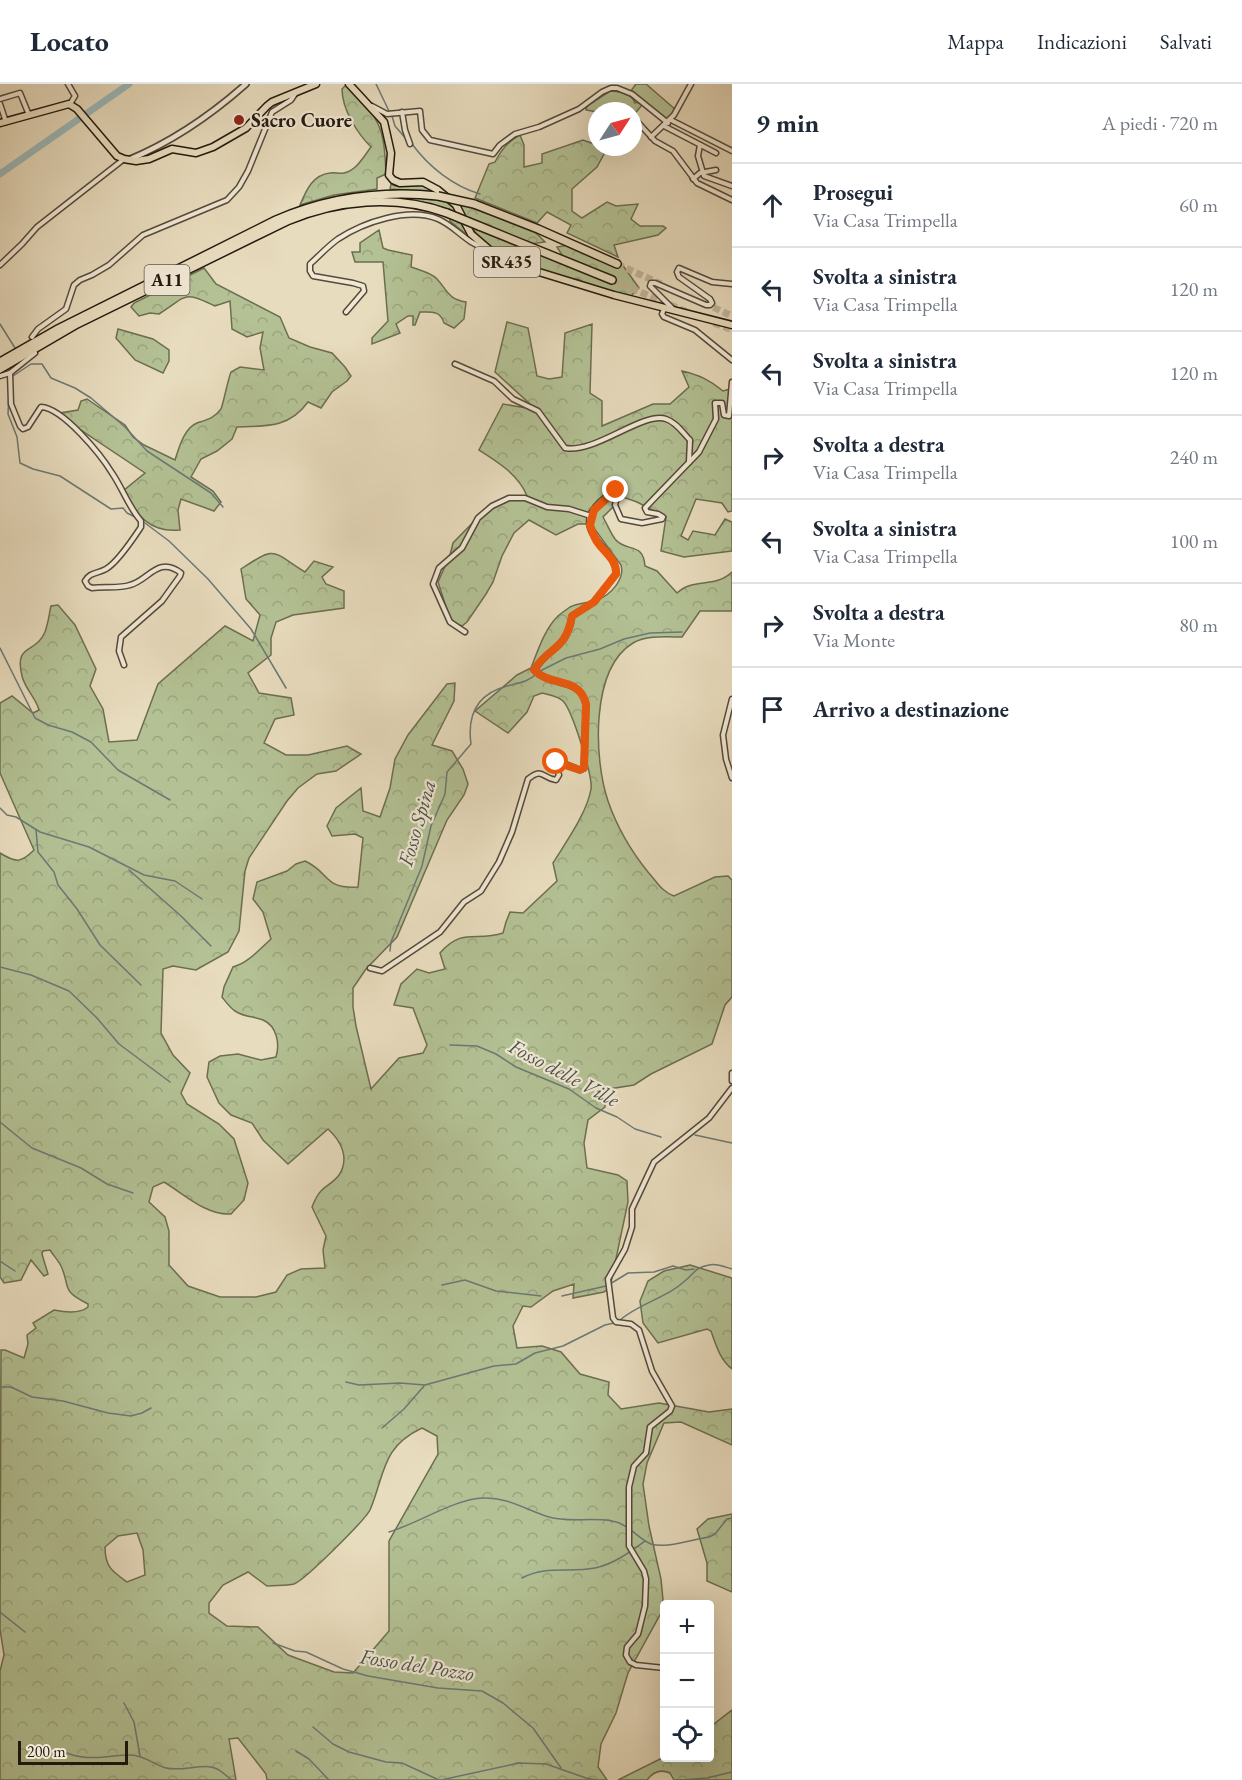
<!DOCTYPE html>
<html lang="it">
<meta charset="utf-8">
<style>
:root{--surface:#fff;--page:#f6f6f7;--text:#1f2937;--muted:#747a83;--line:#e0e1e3}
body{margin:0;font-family:"EB Garamond",serif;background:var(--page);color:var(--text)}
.controls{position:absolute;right:18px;bottom:18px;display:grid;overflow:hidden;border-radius:6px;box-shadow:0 6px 24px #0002}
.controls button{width:54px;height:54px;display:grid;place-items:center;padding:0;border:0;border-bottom:2px solid var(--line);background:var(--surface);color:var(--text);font:30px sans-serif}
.compass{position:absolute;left:588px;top:18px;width:54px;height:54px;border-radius:50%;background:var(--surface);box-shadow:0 6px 24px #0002;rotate:54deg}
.scale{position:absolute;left:18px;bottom:15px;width:110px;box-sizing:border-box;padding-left:6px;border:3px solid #241a0e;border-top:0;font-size:16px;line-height:21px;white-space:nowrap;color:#241a0e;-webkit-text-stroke:4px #f0e8d5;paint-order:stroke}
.stop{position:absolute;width:18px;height:18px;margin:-14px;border:4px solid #ea580c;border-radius:50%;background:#fff}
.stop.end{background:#ea580c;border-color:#fff;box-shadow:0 2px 6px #0008}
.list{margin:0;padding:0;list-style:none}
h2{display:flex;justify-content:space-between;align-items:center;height:78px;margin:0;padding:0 24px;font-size:26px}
h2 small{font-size:20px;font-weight:400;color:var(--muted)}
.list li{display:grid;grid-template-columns:39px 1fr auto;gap:18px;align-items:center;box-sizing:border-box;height:84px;padding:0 24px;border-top:2px solid var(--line)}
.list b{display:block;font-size:22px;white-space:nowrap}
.list p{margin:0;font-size:20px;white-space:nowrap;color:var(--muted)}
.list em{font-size:20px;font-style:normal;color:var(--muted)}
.icon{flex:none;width:33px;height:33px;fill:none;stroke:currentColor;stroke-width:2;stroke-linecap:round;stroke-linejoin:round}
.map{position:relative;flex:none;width:732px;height:1696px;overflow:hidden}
header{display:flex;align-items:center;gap:36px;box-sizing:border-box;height:84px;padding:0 30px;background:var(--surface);border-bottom:2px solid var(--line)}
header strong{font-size:28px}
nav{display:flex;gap:33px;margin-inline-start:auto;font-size:21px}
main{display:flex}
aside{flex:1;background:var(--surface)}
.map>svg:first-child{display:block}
.grass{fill:#b3c194;stroke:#6c6e51;stroke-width:1.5}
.forest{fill:url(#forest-crowns);stroke:#6c6e51;stroke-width:1.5;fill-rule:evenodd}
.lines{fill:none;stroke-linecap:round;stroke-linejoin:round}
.stream{stroke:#6b7976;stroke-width:1.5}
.river{stroke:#9bb9bb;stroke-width:7}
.motorway-tunnel{stroke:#c1b59b;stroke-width:7;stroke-dasharray:7 3.5;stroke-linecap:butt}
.minor-casing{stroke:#554a3a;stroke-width:7}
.tertiary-casing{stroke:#554a3a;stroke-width:8}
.primary-casing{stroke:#241a0e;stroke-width:9}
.motorway-casing{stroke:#241a0e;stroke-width:10}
.minor{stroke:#f0e8d5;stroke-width:4}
.tertiary{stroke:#f0e8d5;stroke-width:4.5}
.primary{stroke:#e8dcbe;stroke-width:6}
.motorway{stroke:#e8dcbe;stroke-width:7}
.motorway-bridge-casing{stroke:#241a0e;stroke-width:10;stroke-linecap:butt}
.motorway-bridge{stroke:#e8dcbe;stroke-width:7}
.route{stroke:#ea580c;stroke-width:8}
.poi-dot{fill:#8f2418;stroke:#f0e8d5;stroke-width:2}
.labels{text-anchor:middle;stroke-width:4.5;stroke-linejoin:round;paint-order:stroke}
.shield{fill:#f0e8d5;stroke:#61584a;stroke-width:1.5}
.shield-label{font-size:18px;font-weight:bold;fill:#241a0e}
.poi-label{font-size:20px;font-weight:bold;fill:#241a0e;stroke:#f0e8d5;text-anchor:start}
.water-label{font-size:21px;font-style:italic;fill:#4e524b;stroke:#f0e8d5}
</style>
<header>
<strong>Locato</strong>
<nav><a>Mappa</a><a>Indicazioni</a><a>Salvati</a></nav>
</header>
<main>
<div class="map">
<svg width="732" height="1696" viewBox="0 0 732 1696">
<defs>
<pattern id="forest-crowns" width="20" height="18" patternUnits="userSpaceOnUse" patternTransform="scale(1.5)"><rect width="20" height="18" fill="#b3c194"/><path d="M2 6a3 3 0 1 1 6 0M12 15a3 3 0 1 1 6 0" fill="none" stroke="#9aa57e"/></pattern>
</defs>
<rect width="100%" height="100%" fill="#e8dcbe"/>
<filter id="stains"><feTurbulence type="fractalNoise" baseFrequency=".00333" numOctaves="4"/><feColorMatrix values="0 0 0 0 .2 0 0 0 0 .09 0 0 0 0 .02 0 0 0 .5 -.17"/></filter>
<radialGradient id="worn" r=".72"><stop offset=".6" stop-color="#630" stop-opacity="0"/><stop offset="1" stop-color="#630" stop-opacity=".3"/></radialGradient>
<g class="grass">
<path d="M636 0H646L676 26 667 36 630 8Z"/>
<path d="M610 7C620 7 632 10 635 19L637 18 642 21 633 32V27L597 28 586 26 587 22Z"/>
</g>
<g class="forest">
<path d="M347 0C380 37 384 40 386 90L377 94V105L334 111 300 121C306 107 312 91 330 89 335 88 340 90 344 89 357 86 364 72 371 63 357 49 342 25 342 5Z"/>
<path d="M520 51 524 61V83L542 79V70L583 56 597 61V63H602L604 70 597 83 572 105V127L582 134 607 118 616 122 638 120 631 135 640 142H663L666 144 658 151 614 161 618 173 567 149 571 141 547 128 537 139 475 114 489 80 495 78C501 66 508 57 520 51Z"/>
<path d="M416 99C445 102 459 131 471 154L450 137 449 127 383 115 382 111 443 114 434 108 390 105 391 100 395 102Z"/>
<path d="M456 118 532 145 545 158 530 160 476 144 611 199 564 174 557 163 569 161 616 182 619 176 639 204 630 213 584 199 578 195 575 196C544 187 505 182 482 157 471 145 466 131 456 118Z"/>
<path d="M379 146 383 164 388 166 412 171 411 183C419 186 432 189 437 195 448 207 448 215 466 218L464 235 454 244 444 239C440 226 431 228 420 228L415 241H413V232H408L396 240 400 249 372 260V254L388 237 383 178H355L352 168H360V159Z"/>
<path d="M204 184 216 200 280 233 289 254 310 263 332 269 345 283 351 292 347 297 332 308 321 324 308 318C289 344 267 342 237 343L232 355 217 367 201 375 191 393 213 407 221 418 214 427 181 415 178 426 180 446C150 449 136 431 123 407L145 389 60 332V329L78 326 81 317 87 315 125 341 133 353 144 361 175 376C179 364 184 344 197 339 206 336 215 334 221 325 223 321 228 295 231 288L240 283 264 286 260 264 263 248 247 253 232 245 230 217 215 222C182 206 188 212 159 230L150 229 139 232 131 223 134 219Z"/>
<path d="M507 238 528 244 537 292 549 295 562 293 565 249 592 240 590 309 602 317V342L653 320H670L689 303 682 287C699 291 710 296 723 307L730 305 732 302V427L728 428 722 419 696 415 681 452 688 456 693 447 715 451 725 435 732 438V467L684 473 661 467 666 433 637 418 623 413 603 433C607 440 610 448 615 455 626 469 643 457 645 482L657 487 677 509C694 493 714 505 732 488V527H700L682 553C667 553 647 551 633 559 590 585 594 676 608 717 617 743 631 767 648 788 657 798 662 808 674 812L715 793 728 792 732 796V913L725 921 712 960 651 990 634 1001 603 1006 605 1023 588 1036 584 1059 587 1084 618 1091 627 1097 628 1118 610 1203 604 1208 573 1214 574 1200 553 1207 531 1223 523 1222 513 1242 517 1264 542 1262 561 1268 580 1290 609 1298 608 1311 621 1325 659 1319 709 1328 732 1325V1361L681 1338 664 1339 647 1379 643 1400 649 1442 661 1495 663 1516 661 1529 628 1589 616 1629 601 1660 598 1683 607 1696H267L266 1690 238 1654 229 1655 236 1696H0V1587L4 1571 0 1545 1 1266H5L24 1274 28 1260 27 1251 36 1244 33 1239 54 1226C64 1228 80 1230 88 1223V1220C60 1206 71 1204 61 1182 58 1176 53 1171 50 1166L43 1167 42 1170 48 1190 44 1192 31 1176 21 1196 4 1199 0 1193V769C16 779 21 779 34 766L0 689V619L12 612 33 629 39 626C36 614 25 605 22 592 14 559 35 570 44 550 48 542 49 530 51 522L58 521 75 541 96 585 90 602 103 625 109 658 137 656 158 600 225 542 253 557 260 531 246 515 241 485C277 461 271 467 305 488L314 477 333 483 322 493 326 500 344 507V524L293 531 276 538 271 554V571L248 589 259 609 291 614 294 631 275 635 264 659 286 671H308L347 662 361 670 336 687 317 690 298 704 287 717 249 774 245 787 239 847 228 868 196 886 173 882 163 885 161 949 173 971 190 989 181 1009 187 1020 219 1040 234 1055 248 1099 244 1116 231 1130C207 1132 184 1110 164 1098L153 1103 149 1118 165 1133 169 1147V1181L188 1202 220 1213H256L276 1208 287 1191 301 1185 325 1184 323 1166 326 1152 312 1123C314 1118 317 1111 321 1107 327 1101 334 1098 339 1091 350 1074 341 1057 328 1045L288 1080 263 1056 252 1039 231 1031 219 1019 207 993 209 978 220 972 238 970 261 976 276 973C280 960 277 942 263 936 254 932 246 934 235 927 230 924 226 918 222 913L224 903 233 883C248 879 260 865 271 855L263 828 253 815 257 798 287 787 296 780 305 777C331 789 323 805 358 803L363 754 355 750 332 752 327 742 336 724 361 704 363 727 380 733 390 704 395 675 408 651 447 600 455 599 454 617 432 661 452 667 463 685 468 700 464 711 447 736 397 853 366 885 353 904V923L356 942 371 1005 399 974 423 969 427 961 413 924 394 921 401 900 417 885 429 889 445 885 440 869C462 843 476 858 503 849L506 838 510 828 523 829 557 797 553 779C566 758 587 729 591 705 593 692 572 626 563 617 558 612 549 611 542 609L534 612 527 628 508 649 475 627 517 591 531 584C538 566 545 544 559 531 562 529 567 525 570 523 578 519 589 519 597 516 611 511 625 495 621 481L591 440H578L556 451 529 436 514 449 502 472 493 498 486 510 467 538 462 542 453 539 450 535 438 498 450 471 453 459 490 421 509 412H527C519 391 498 378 479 366L503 320 526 324 530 320 495 288ZM422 1344 437 1352 438 1370 389 1457V1547L353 1589 334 1588 288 1571 258 1543 227 1542 209 1529V1519L223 1501 248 1488 267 1502C275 1501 286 1502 294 1500 305 1496 365 1436 370 1426 385 1391 381 1363 422 1344ZM137 1449 143 1466 145 1491 127 1498C112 1487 105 1483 105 1463L118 1452Z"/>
<path d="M118 245 153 255 169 266V277L163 289 135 276 116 254Z"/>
<path d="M690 1181 732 1194V1285C720 1276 716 1261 711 1247L707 1245 658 1259 643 1239 640 1217 648 1197 664 1187Z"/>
<path d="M732 1430V1508L707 1497V1479L697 1445 708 1435Z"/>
<path d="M732 1626V1696H674L670 1689C661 1685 653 1688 647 1696H618L664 1673 710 1674V1643Z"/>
</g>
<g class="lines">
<g class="stream">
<path d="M376 0 389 27"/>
<path d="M392 32 395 42 407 56"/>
<path d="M412 60C429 83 453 102 480 110"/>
<path d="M0 240 15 264"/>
<path d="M13 292 31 280H42L51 294 75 304 91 314 125 343 147 367 211 409 223 423"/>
<path d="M9 309 8 330 17 353 20 379 33 385 60 392 111 425 123 424 127 429 137 434"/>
<path d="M145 439 169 457 208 495 251 545 286 604"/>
<path d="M0 564 35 634 48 641 72 648 91 658 118 686 170 716"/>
<path d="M540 587 566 574 600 565 624 555 650 549 682 548"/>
<path d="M0 724 7 731 16 733 40 748 89 763 144 791 175 797 202 815"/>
<path d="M36 746 38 768 54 788 58 801 77 825 100 861 141 901"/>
<path d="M129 786 181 832 211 862"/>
<path d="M390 867 391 858 422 782 431 742 445 710 447 688 471 660C467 631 477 610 507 602 518 599 529 598 537 589"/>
<path d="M0 883 31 891 69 907 97 934 119 960 170 998"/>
<path d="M450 961 477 962 496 970 516 983 569 1005 596 1024 617 1033 635 1045 661 1053"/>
<path d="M0 1038 32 1064 81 1084 107 1100 133 1109"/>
<path d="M695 1051 732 1059"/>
<path d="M0 1177 15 1187"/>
<path d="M610 1200 628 1189 654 1188 673 1182 686 1186 694 1185"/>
<path d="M442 1201 465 1196 496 1207 541 1212"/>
<path d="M562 1212 606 1202"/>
<path d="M620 1236C640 1219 667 1214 686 1196 694 1189 696 1183 709 1181 716 1179 725 1183 732 1185"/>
<path d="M346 1298 359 1301 400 1299 425 1301 494 1282 516 1280 535 1269 563 1262 605 1241 614 1239"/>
<path d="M0 1303H11L32 1313 63 1317 108 1329 131 1332 142 1329 151 1324"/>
<path d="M382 1344 404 1325 424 1302"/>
<path d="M389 1448C419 1439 454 1415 483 1414 508 1413 526 1426 549 1433 569 1439 591 1433 612 1437 629 1440 637 1454 651 1460 666 1465 693 1455 709 1453L715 1450 727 1435 732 1434"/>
<path d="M522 1494C546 1481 570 1489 595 1484 614 1480 630 1468 645 1457"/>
<path d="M0 1528 25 1548"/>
<path d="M273 1559 295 1567 306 1568 343 1585 368 1592 438 1604 482 1607 503 1619 533 1644 561 1684"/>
<path d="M124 1619 134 1638 140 1672"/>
<path d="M313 1643 333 1660 349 1668 386 1678 402 1679 439 1696"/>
<path d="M62 1667C88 1679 105 1671 131 1671 144 1671 154 1681 166 1684 183 1688 205 1678 217 1685 222 1687 227 1693 232 1696"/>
<path d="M296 1667 309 1675 329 1696"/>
<path d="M441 1696 519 1679 546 1680 586 1694 597 1696"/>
<path d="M681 1696 707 1694 732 1688"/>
</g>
<path class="river" d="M0 90 129 0"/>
<g class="motorway-tunnel">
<path d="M617 180 661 200"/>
<path d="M612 196 687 228"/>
<path d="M704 219 732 232"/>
<path d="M714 239 732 246"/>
</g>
<g class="minor-casing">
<g id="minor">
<path d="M68 0 75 12 70 20"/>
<path d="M0 15 20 9 29 31"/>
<path d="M0 20 6 38"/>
<path d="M372 22 387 30 420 27 422 46 430 56 493 70 500 61 515 50 539 43 579 25 602 8 611 4H617L632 10 668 39"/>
<path d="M402 28 405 46 410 60"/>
<path d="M634 34 655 57 673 67 697 99 732 116"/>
<path d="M671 36 732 67"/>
<path d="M664 42 716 69"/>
<path d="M651 53 674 31 691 0"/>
<path d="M700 61 698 72 704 92 732 102"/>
<path d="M693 95 700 89 716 86"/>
<path d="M0 181 22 160 37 143 124 75"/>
<path d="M664 225 662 230 664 233 695 246 732 276"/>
<path d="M673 225 650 202 651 199H655L706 221H710L712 219 710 215 679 193 677 188 679 184 712 198 732 200"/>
<path d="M346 228 364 207 363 202 353 199 313 192 310 187V180C319 172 328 162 338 155 364 138 408 123 438 135 455 142 467 160 485 164"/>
<path d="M32 253 38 245 66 225 74 201 80 196 92 191 109 181 143 151 227 116 239 103 248 87 272 28 291 16 295 10"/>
<path d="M455 280 494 297 513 315 538 327 565 364C595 370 643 327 666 335 676 338 683 349 690 356L689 378"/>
<path d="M10 289 11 320 20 342 23 345 28 343 41 323C63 324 101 371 112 389 123 405 128 422 141 437V443C133 455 118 478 106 485 97 490 90 488 85 497L88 502 92 504C104 502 118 505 130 501 148 497 158 471 181 489L180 492 162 517 121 553 119 567 124 581"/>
<path d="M0 292 10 289 35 269"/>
<path d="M465 548 450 538 433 500 439 484 462 464 478 434 492 422 509 414H525L547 423 569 425 591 432"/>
<path d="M732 615 723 651 726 675 732 694"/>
<path d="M370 884 382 887 440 848 464 818 481 807 499 778 512 748 528 695C543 683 542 694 556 696L559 691 555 680 558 677 580 686 584 684 586 620C579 592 550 604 535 586 548 562 567 567 572 532L594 518 616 490C619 462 554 444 616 406L618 409 615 421 621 435 642 439 662 435 663 433 658 430 647 428 645 424 699 368 716 335 715 319H722L724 331 729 332 732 298"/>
<path d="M732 989V997"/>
<path d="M664 1584 636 1581 630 1578 626 1571 627 1563 638 1550 645 1522 646 1495 644 1487 629 1462V1403L634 1382 646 1369 650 1343 670 1327 672 1322 652 1287 639 1246 631 1240 616 1238 613 1234 608 1195 625 1165 632 1143V1125L654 1078 709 1034 732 1004"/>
</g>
</g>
<g class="tertiary-casing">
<path id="tertiary" d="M128 76C172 58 211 31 246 0"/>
</g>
<g class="primary-casing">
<g id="primary">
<path d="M349 0 384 38 391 69 389 91 393 96 400 99 423 98 438 106 456 121 471 150 499 174 516 181 614 211 732 241"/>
<path d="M0 39 69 20 77 25 117 72 124 75 136 77 149 75 172 65 196 69 213 63 246 44 267 22 272 18 316 0"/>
</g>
</g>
<g class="motorway-casing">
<g id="motorway">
<path d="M474 120 538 145 617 180"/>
<path d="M479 142 612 196"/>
<path d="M0 278 56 246 276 136C329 113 381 106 438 112"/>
<path d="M0 285 77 240 287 137C337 116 395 110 447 129"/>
</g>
</g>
<use href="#minor" class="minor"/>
<use href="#tertiary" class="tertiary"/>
<use href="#primary" class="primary"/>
<use href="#motorway" class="motorway"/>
<g class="motorway-bridge-casing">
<g id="motorway-bridge">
<path d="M438 112 474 120"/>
<path d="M447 129 479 142"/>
</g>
</g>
<use href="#motorway-bridge" class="motorway-bridge"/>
</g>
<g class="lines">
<path class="route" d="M556 678 580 686 584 684 586 620C579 592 550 603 534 586 549 562 566 567 572 532L594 518 616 490C617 476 605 469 598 459 594 454 592 447 590 441L594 426 616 406"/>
</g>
<circle class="poi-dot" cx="239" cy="36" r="6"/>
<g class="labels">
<g class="shield">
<rect x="474" y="163" width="66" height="30" rx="4.5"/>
<rect x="144.5" y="181" width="45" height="30" rx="4.5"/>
</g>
<g class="shield-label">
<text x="507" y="184">SR435</text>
<text x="167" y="202">A11</text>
</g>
<g class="poi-label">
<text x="251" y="43">Sacro Cuore</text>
</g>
<g class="water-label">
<text transform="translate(417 739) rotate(-74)" y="7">Fosso Spina</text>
<text transform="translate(564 989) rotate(28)" y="7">Fosso delle Ville</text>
<text transform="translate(417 1581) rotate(9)" y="7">Fosso del Pozzo</text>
</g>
</g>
<rect width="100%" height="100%" filter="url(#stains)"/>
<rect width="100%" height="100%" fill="url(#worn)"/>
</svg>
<div class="controls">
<button>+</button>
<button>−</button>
<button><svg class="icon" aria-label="locate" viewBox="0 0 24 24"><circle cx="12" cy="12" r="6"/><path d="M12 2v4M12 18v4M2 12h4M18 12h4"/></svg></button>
</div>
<svg class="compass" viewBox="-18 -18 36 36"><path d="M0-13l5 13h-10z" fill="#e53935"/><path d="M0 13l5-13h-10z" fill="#747a83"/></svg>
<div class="scale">200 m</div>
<div class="stop" style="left:556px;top:678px"></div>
<div class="stop end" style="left:616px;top:406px"></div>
</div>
<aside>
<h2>9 min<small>A piedi · 720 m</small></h2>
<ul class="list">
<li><svg class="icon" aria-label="ahead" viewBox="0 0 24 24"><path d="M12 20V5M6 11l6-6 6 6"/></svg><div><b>Prosegui</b><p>Via Casa Trimpella</p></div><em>60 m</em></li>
<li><svg class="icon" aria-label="left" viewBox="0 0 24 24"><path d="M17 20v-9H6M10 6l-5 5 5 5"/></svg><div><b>Svolta a sinistra</b><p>Via Casa Trimpella</p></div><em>120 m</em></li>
<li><svg class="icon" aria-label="left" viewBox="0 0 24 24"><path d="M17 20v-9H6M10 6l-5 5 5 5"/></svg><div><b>Svolta a sinistra</b><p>Via Casa Trimpella</p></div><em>120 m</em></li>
<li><svg class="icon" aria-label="right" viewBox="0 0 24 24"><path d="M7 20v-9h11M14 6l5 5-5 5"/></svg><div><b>Svolta a destra</b><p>Via Casa Trimpella</p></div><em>240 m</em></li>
<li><svg class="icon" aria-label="left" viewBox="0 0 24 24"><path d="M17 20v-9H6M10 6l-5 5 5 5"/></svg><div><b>Svolta a sinistra</b><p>Via Casa Trimpella</p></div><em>100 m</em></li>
<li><svg class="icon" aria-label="right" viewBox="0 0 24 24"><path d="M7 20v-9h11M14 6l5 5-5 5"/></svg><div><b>Svolta a destra</b><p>Via Monte</p></div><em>80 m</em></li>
<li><svg class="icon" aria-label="arrive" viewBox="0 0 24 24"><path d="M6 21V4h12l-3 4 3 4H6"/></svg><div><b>Arrivo a destinazione</b></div></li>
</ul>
</aside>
</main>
